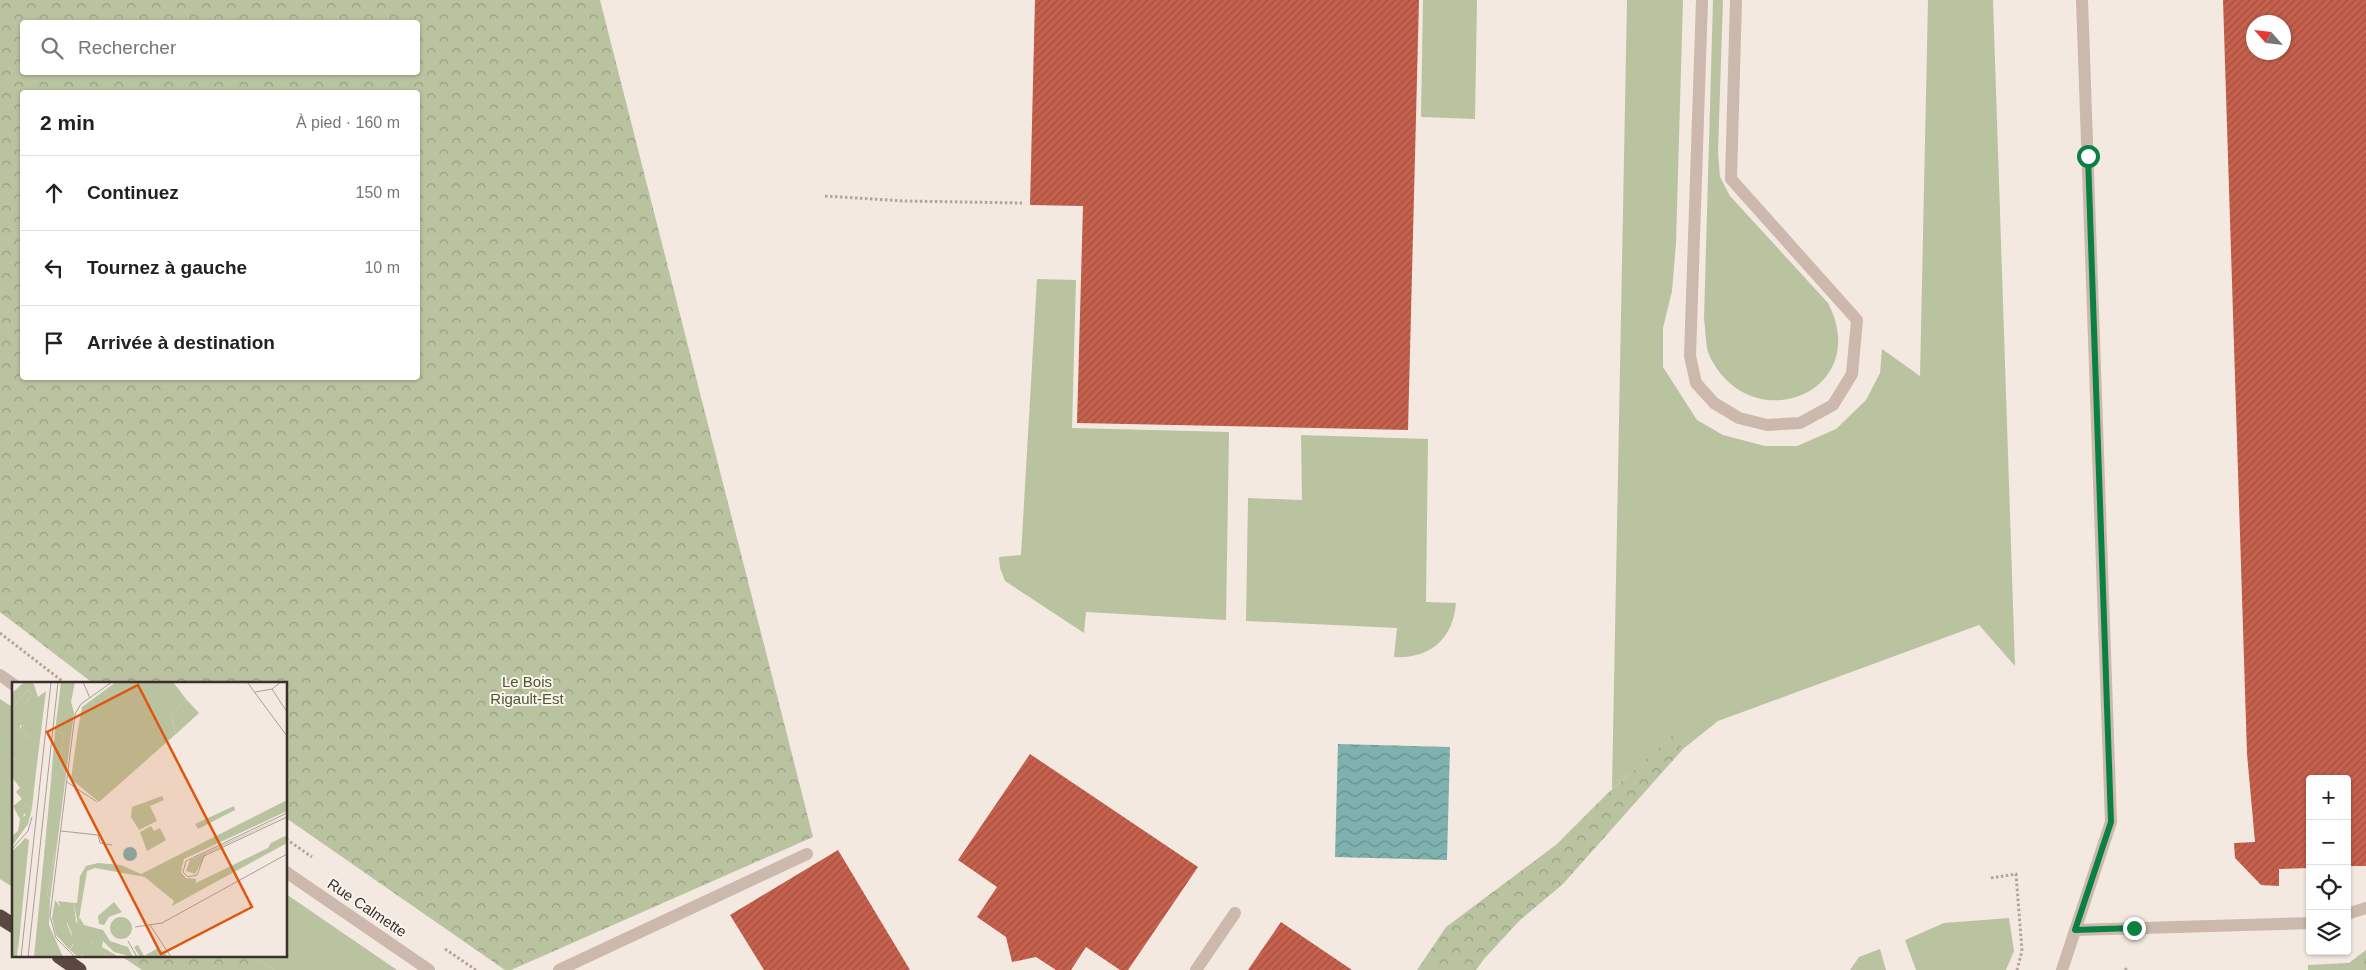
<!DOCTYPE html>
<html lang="fr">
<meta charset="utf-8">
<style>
:root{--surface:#fff;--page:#f2f2f2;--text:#222;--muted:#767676;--line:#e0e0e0}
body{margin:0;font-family:Arial,sans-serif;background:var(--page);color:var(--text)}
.controls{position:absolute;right:15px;bottom:15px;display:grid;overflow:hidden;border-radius:5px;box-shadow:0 1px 4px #0004}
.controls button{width:45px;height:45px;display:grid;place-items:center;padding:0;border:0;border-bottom:1px solid var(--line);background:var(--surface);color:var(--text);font:25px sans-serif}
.compass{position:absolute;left:2246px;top:15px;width:45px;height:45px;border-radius:50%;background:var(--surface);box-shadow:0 1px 4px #0004;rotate:297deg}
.stop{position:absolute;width:15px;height:15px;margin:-11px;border:4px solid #0b8043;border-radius:50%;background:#fff}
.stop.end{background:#0b8043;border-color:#fff;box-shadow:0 1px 5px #0008}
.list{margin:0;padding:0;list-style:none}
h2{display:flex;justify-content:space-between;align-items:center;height:65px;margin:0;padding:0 20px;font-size:21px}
h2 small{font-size:16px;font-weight:400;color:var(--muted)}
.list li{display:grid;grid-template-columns:32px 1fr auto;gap:15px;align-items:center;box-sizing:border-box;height:75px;padding:0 20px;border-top:1px solid var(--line)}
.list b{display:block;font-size:19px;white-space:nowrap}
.list em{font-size:16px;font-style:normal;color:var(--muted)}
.icon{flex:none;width:28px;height:28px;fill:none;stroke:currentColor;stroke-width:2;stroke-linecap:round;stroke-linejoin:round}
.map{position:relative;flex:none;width:2366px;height:970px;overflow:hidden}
.search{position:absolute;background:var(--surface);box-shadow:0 1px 4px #0004;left:20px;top:20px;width:400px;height:55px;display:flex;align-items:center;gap:12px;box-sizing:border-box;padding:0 18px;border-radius:5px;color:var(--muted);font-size:19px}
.panel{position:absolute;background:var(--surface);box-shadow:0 1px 4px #0004;left:20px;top:90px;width:400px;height:290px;border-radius:5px}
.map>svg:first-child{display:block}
.grass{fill:#bac3a0}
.forest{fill:url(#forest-crowns);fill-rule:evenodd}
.water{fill:url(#water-waves)}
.building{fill:url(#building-hatch);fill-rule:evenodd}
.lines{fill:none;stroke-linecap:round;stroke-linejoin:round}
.path{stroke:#b8a296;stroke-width:3;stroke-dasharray:2.5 2.5;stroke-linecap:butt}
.minor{stroke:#ccb8ac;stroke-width:12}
.highway{stroke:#5b4842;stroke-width:15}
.route{stroke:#0b8043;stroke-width:6}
.labels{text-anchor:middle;stroke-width:4;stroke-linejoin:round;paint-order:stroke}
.park-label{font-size:15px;fill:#4c592e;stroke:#fbf4ee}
.street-label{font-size:15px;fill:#3a2f2b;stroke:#fbf4ee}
.inset-road{fill:none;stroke:#a99f98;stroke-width:1}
.view{fill:#df570e;fill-opacity:0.15;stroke:#df570e;stroke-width:2.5}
.inset-edge{fill:none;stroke:#3a2f2b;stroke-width:2.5}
</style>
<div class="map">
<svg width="2366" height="970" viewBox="0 0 2366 970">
<defs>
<pattern id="forest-crowns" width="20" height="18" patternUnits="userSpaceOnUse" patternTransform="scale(1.25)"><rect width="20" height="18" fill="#bac3a0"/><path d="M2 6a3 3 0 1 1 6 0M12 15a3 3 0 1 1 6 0" fill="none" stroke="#989f83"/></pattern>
<pattern id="water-waves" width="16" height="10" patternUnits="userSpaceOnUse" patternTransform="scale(1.25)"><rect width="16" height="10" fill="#7fb1af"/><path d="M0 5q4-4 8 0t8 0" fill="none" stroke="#69908f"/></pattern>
<pattern id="building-hatch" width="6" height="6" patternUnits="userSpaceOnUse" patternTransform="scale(1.25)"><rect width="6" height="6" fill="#c6614d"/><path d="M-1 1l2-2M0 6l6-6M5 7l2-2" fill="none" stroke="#a25040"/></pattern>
</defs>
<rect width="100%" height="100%" fill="#f3e9e1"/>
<g class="grass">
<path d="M1423 0H1477L1475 119 1421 117Z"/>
<path d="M1627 0H1683L1676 243 1672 291 1663 328V367L1697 420 1723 435 1765 446H1797L1836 429 1866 400 1880 373 1882 349 1920 376 1928 0H1993L2015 666 1979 625 1718 721 1683 749 1674 735 1612 789Z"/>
<path d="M1713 0H1723L1718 152 1720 177 1730 196 1828 303C1874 392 1752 441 1710 357 1705 347 1706 331 1704 319Z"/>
<path d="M1037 279 1076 280 1072 428 1229 432 1226 620 1086 612 1084 633 1005 581 1000 568 999 557 1021 555Z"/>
<path d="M1301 435 1428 439 1426 602 1456 603C1453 639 1430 659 1394 657L1397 628 1246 621 1248 498 1302 500Z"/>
<path d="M0 699 14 708V888L0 879Z"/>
<path d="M286 894 397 970H274L253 956H286Z"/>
<path d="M2009 918 2014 951 2006 970H1916L1905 940 1944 923Z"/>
<path d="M1880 949 1886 970H1850L1859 957Z"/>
</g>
<g class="forest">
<path d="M0 0H600L813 837 511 970H505L286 818V684H94L0 612ZM22 22H418V72H22ZM418 92V378H22V92Z"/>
<path d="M1674 734 1683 749 1563 884 1520 920 1484 959 1476 970H1417L1446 927 1557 844 1609 792Z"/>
<path d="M2366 950V970H2308V965L2349 963Z"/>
<path d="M121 956H253L274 970H142Z"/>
</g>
<path class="water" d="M1338 744 1450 747 1447 860 1335 857Z"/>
<g class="building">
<path d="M1035 0H1419L1408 430 1077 423 1083 206 1030 205Z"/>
<path d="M2223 0H2366V866H2347V779H2310V868L2279 869V886L2261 885 2235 858 2234 843 2255 842 2247 754ZM2254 22H2284V52H2254Z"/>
<path d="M1030 754 1198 867 1128 970H1120L1086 947 1071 970H1056L1036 957 1012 962 1006 937 977 917 997 887 958 860Z"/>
<path d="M838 850 910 970H764L730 915Z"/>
<path d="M1281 922 1352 970H1248Z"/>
</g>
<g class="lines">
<g class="path">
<path d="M825 196 904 201 1022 203"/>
<path d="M0 633 66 684"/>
<path d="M286 839 312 857"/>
<path d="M1991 878 2016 874 2022 951 2017 970"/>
<path d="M445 949 476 970"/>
<path d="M2125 970 2127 968"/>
</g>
<g class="minor">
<path d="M1702 0 1690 356 1696 383 1714 403 1739 418 1767 425 1800 423 1833 405 1852 374 1857 320 1731 179 1736 0"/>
<path d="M0 675 14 685"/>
<path d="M286 872 429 970"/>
<path d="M2347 914 2366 908"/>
<path d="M2075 930 2310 923"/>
<path d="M559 970 807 854"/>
<path d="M1196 970 1235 913"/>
<path d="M2062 970 2111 822 2082 0"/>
</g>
<g class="highway">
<path d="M0 917 14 926"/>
<path d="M59 956 79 970"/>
</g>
</g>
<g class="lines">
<path class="route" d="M2088 156 2111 822 2075 930 2134 928"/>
</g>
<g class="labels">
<g class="park-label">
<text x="527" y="687">Le Bois<tspan x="527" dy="17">Rigault-Est</tspan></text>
</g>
<g class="street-label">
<text transform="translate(367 908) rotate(34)" y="5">Rue Calmette</text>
</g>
</g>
<g transform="translate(12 682)">
<rect width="275" height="275" fill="#f3e9e1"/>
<path d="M49 0H63L59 20 62 30 38 218 35 213 43 168 38 159 33 163 39 98 46 91V99L53 88 48 84 51 51 43 49ZM16 8 20 12 13 22V30L4 29 0 25ZM174 17 187 31 164 52 159 34ZM13 38 17 39V45L8 43V47L19 56 16 59 0 44V40ZM3 77 20 84 24 90 20 126 14 123 11 136 8 137 1 124 10 117 4 110 8 106 0 95V80ZM150 114 152 118 138 124 145 139 127 148 119 135 120 125ZM275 118V129L172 177 169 190 174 196 184 197V201L256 166 259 161 275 153V161L160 224 162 219 129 192ZM222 124 223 128 186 147 183 142ZM275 133 194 172 183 192 174 189 178 178ZM139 144 142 149 148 146 154 158 135 169 128 150ZM13 156 17 158 6 269 0 189 5 192 8 162ZM46 219 62 221 64 241 68 236 72 243 91 248 98 259 116 265 121 275 102 270 91 259 90 265 107 275H96L79 260 75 271 66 275 58 268 61 263 60 252ZM102 220 110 230 97 235 92 243 87 242 86 234ZM98 246a11 11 0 1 1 22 0a11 11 0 1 1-22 0Z" fill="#bac3a0"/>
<path d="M12 0H21L26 15 34 9 24 90 3 77 0 79V44L16 58 19 56 8 47 10 43 17 45 16 39 0 40V26L13 30V22L20 12 16 8 0 25V11ZM104 0H161L174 17 159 34 164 52 87 120 59 97 66 47 70 25ZM43 49 51 51 48 84 53 88 51 99H46V91L39 98ZM46 106 49 112 43 138 41 133ZM14 123 20 126 16 142 0 164V154L6 149 8 137 14 133 10 129ZM40 154 44 161 35 213 38 218 37 243 51 275H22L33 163ZM8 162 13 165 5 192 0 189V169ZM86 181 109 183 138 196 83 186 75 189 66 243 62 221H65L68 194 74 184ZM0 191 10 207 5 275H0ZM43 218 55 233V242L62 259 58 268 44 253 40 236ZM79 260 96 275H70ZM126 263 132 274 146 266 157 275H128L122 265Z" fill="#bac3a0"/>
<path d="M111 172a7 7 0 1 1 14 0a7 7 0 1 1-14 0Z" fill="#7fb1af"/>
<path class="inset-road" d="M71 0 78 16M235 0 275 54M260 7 275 30M243 10 260 7 269 0M55 100 85 120M275 131 174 179 171 190 176 195 185 193 192 174 275 135M49 149 86 153 88 161 100 163M0 167 16 149 20 135M138 243 159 275M123 245 150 241 275 172M116 259 125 275M9 275 39 0M16 275 46 0M63 275 44 256 38 234 63 32 69 22 100 0"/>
<path class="view" d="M126 3 240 225 149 272 35 50Z"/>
<rect width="275" height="275" class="inset-edge"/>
</g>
</svg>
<div class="controls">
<button>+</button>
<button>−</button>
<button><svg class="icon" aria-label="locate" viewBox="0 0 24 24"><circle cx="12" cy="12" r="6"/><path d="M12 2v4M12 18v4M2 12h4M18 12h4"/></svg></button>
<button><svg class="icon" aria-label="layers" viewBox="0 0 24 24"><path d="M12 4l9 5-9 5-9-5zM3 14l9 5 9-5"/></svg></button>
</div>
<svg class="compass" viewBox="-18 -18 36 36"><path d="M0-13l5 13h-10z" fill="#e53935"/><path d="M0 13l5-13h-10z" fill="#767676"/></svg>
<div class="stop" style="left:2088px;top:156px"></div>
<div class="stop end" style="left:2134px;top:928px"></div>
<div class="search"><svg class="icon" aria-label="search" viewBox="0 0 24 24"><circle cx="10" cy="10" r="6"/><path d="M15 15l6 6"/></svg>Rechercher</div>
<section class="panel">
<h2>2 min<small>À pied · 160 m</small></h2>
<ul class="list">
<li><svg class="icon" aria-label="ahead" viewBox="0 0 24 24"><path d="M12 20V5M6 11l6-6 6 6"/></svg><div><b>Continuez</b></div><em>150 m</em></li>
<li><svg class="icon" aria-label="left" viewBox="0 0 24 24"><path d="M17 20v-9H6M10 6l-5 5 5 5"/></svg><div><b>Tournez à gauche</b></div><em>10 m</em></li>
<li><svg class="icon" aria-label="arrive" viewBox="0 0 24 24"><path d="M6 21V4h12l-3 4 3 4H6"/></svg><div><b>Arrivée à destination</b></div></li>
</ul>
</section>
</div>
